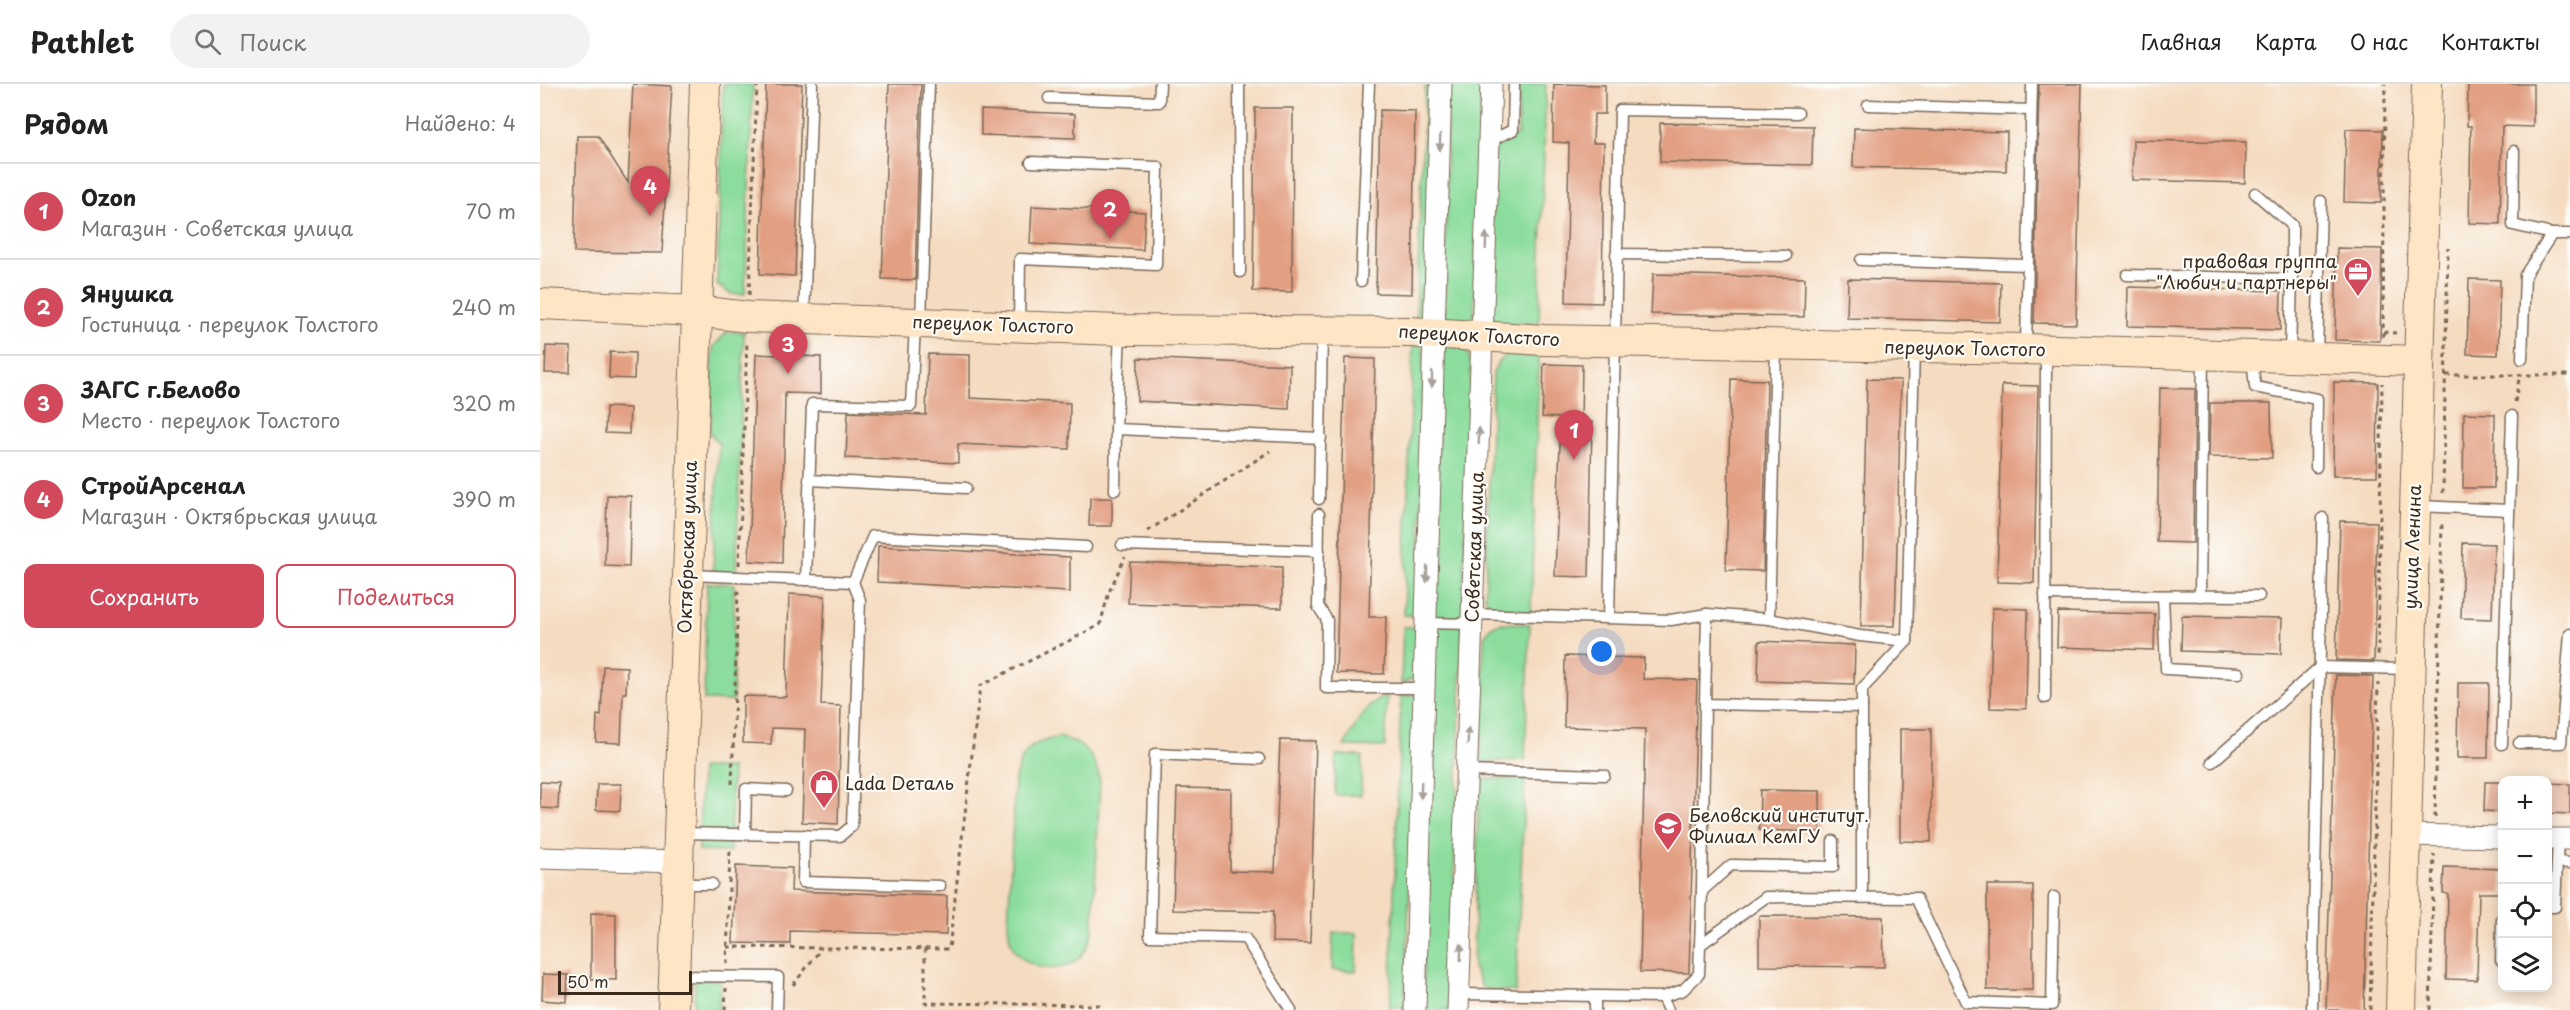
<!DOCTYPE html>
<html lang="ru">
<meta charset="utf-8">
<style>
:root{--surface:#fff;--page:#f2f2f2;--text:#222;--muted:#767676;--line:#e0e0e0;--accent:#d1495b}
body{margin:0;font-family:"Playpen Sans",sans-serif;background:var(--page);color:var(--text)}
.controls{position:absolute;right:18px;bottom:18px;display:grid;overflow:hidden;border-radius:12px;box-shadow:0 3px 15px #0003}
.controls button{width:54px;height:54px;display:grid;place-items:center;padding:0;border:0;border-bottom:2px solid var(--line);background:var(--surface);color:var(--text);font:30px sans-serif}
.scale{position:absolute;left:18px;bottom:15px;width:134px;box-sizing:border-box;padding-left:6px;border:3px solid #3b2a1e;border-top:0;font-size:16px;line-height:21px;white-space:nowrap;color:#3b2a1e;-webkit-text-stroke:4px #fdfcf7;paint-order:stroke}
.you{position:absolute;left:1062px;top:568px;width:21px;height:21px;margin:-15px;border:4px solid #fff;border-radius:50%;background:#1a73e8;box-shadow:0 0 0 9px #1a73e833}
.badge{display:grid;place-items:center;width:39px;height:39px;border-radius:50%;background:var(--accent);color:#fff;font-size:20px;font-weight:700}
.pin{position:absolute;translate:-50% -50px;filter:drop-shadow(0 2px 3px #0008)}
.pin::after{content:'';position:absolute;top:32px;width:21px;height:18px;background:inherit;clip-path:polygon(0 0,100% 0,50% 100%)}
.list{margin:0;padding:0;list-style:none}
h2{display:flex;justify-content:space-between;align-items:center;height:78px;margin:0;padding:0 24px;font-size:26px}
h2 small{font-size:20px;font-weight:400;color:var(--muted)}
.list li{display:grid;grid-template-columns:39px 1fr auto;gap:18px;align-items:center;box-sizing:border-box;height:96px;padding:0 24px;border-top:2px solid var(--line)}
.list b{display:block;font-size:22px;white-space:nowrap}
.list p{margin:0;font-size:20px;white-space:nowrap;color:var(--muted)}
.list em{font-size:20px;font-style:normal;color:var(--muted)}
.actions{display:flex;gap:12px;padding:18px 24px}
.actions a{flex:1;padding:14px 0;border:2px solid var(--accent);border-radius:12px;text-align:center;font-size:21px;color:var(--accent)}
.actions .main{background:var(--accent);color:#fff}
.icon{flex:none;width:33px;height:33px;fill:none;stroke:currentColor;stroke-width:2;stroke-linecap:round;stroke-linejoin:round}
.map{position:relative;flex:none;width:2030px;height:926px;overflow:hidden}
header{display:flex;align-items:center;gap:36px;box-sizing:border-box;height:84px;padding:0 30px;background:var(--surface);border-bottom:2px solid var(--line)}
header strong{font-size:28px}
nav{display:flex;gap:33px;margin-inline-start:auto;font-size:21px}
.search{width:420px;height:54px;background:var(--page);display:flex;align-items:center;gap:15px;box-sizing:border-box;padding:0 21px;border-radius:33px;color:var(--muted);font-size:22px}
main{display:flex}
aside{flex:1;background:var(--surface)}
.map>svg:first-child{display:block}
.green{fill:#8cdd9d;stroke:#64845e;stroke-width:1.5}
.building{fill:#e29f82}
.lines{fill:none;stroke-linecap:round;stroke-linejoin:round}
.lane-casing{stroke:#7c6857;stroke-width:13}
.street-casing{stroke:#7c6857;stroke-width:23}
.secondary-casing{stroke:#7c6857;stroke-width:32}
.path{stroke:#7c6857;stroke-width:3;stroke-dasharray:4.5 4.5;stroke-linecap:butt}
.lane{stroke:#fff;stroke-width:10}
.street{stroke:#fff;stroke-width:21}
.secondary{stroke:#fde5c5;stroke-width:30}
.oneway{fill:#a79f9a}
.labels{text-anchor:middle;stroke-width:4.5;stroke-linejoin:round;paint-order:stroke}
.poi-label{font-size:18px;fill:#3b2a1e;stroke:#fdfcf7;text-anchor:start}
.street-label{font-size:18px;fill:#3b2a1e;stroke:#fdfcf7}
</style>
<header>
<strong>Pathlet</strong>
<div class="search"><svg class="icon" aria-label="search" viewBox="0 0 24 24"><circle cx="10" cy="10" r="6"/><path d="M15 15l6 6"/></svg>Поиск</div>
<nav><a>Главная</a><a>Карта</a><a>О нас</a><a>Контакты</a></nav>
</header>
<main>
<aside>
<h2>Рядом<small>Найдено: 4</small></h2>
<ul class="list">
<li><span class="badge">1</span><div><b>Ozon</b><p>Магазин · Советская улица</p></div><em>70 m</em></li>
<li><span class="badge">2</span><div><b>Янушка</b><p>Гостиница · переулок Толстого</p></div><em>240 m</em></li>
<li><span class="badge">3</span><div><b>ЗАГС г.Белово</b><p>Место · переулок Толстого</p></div><em>320 m</em></li>
<li><span class="badge">4</span><div><b>СтройАрсенал</b><p>Магазин · Октябрьская улица</p></div><em>390 m</em></li>
</ul>
<div class="actions"><a class="main">Сохранить</a><a>Поделиться</a></div>
</aside>
<div class="map">
<svg width="2030" height="926" viewBox="0 0 2030 926">
<rect width="100%" height="100%" fill="#fdfcf7"/>
<filter id="ink" filterUnits="userSpaceOnUse"><feTurbulence type="fractalNoise" baseFrequency=".0167" numOctaves="2"/><feDisplacementMap in="SourceGraphic" scale="12" xChannelSelector="R" yChannelSelector="G"/><feConvolveMatrix kernelMatrix="1 2 1 2 8 2 1 2 1" color-interpolation-filters="sRGB"/></filter>
<filter id="wash" filterUnits="userSpaceOnUse"><feTurbulence type="fractalNoise" baseFrequency=".008" numOctaves="4" result="noise"/><feDisplacementMap in="SourceGraphic" scale="24" xChannelSelector="R" yChannelSelector="G"/><feGaussianBlur stdDeviation="1.35" result="paint"/><feColorMatrix in="noise" values="0 0 0 0 0 0 0 0 0 0 0 0 0 0 0 0 0 1.4 0 .05"/><feComposite in="paint" operator="in"/></filter>
<g filter="url(#wash)">
<rect width="100%" height="100%" fill="#f5dcc1"/>
<g class="green">
<path d="M183 0H213L205 210H191L177 201Z"/>
<path d="M929 0 934 1 941 8 934 231 928 237H905L907 7 913 1Z"/>
<path d="M979 0H1006L999 239H957L949 235 955 56 978 51Z"/>
<path d="M885 3H897L888 238 876 237Z"/>
<path d="M187 248H204L196 488 173 487 179 360 170 349 173 263Z"/>
<path d="M873 261H880L884 265 880 532 864 531Z"/>
<path d="M901 262H922L927 268 931 278 910 926H882Z"/>
<path d="M967 271 999 272 991 530C970 530 959 531 945 514L953 289 958 278Z"/>
<path d="M167 499 194 500 193 617 164 616Z"/>
<path d="M960 539 990 540 985 676 940 678 944 553 951 543Z"/>
<path d="M863 543H880L876 593 861 600Z"/>
<path d="M877 611 865 922 850 924 861 612Z"/>
<path d="M847 613 845 663 804 662C815 645 825 616 847 613Z"/>
<path d="M519 653C545 659 556 672 560 698L553 845C551 855 548 866 539 874 520 893 481 885 471 859 469 854 469 847 468 841L475 694C483 665 490 659 519 653Z"/>
<path d="M796 671 822 672 821 711H795Z"/>
<path d="M161 684H192L190 768 159 767Z"/>
<path d="M939 695H985L976 907H953L942 903 933 883Z"/>
<path d="M793 849H817L816 887 792 886Z"/>
<path d="M155 895 180 896 179 926H154Z"/>
</g>
<g id="blocks">
<g class="building">
<path d="M93 0 132 2 122 169 34 168 37 52H58L88 99Z"/>
<path d="M226 0H262L255 192 220 190Z"/>
<path d="M349 0H381L375 196 342 195Z"/>
<path d="M1014 0 1065 1V30H1054L1053 59H1064L1062 219 1026 218 1029 59 1013 58Z"/>
<path d="M1499 0H1542L1536 240 1494 239Z"/>
<path d="M1928 0H1993V43L1962 42 1960 140 1929 139 1931 42H1927Z"/>
<path d="M715 24H753L752 208 713 207Z"/>
<path d="M441 26 535 30V54L441 51Z"/>
<path d="M840 26 875 27 872 210 836 209Z"/>
<path d="M1120 39 1273 42 1272 81 1120 78Z"/>
<path d="M1314 44 1467 48 1466 87 1313 83Z"/>
<path d="M1806 45 1843 46 1841 119 1804 118Z"/>
<path d="M1593 56 1706 58 1705 99 1592 96Z"/>
<path d="M492 122 605 128 603 166 490 160Z"/>
<path d="M1797 164 1842 165 1840 257 1795 256Z"/>
<path d="M1113 190 1265 194 1264 233 1111 230Z"/>
<path d="M1308 195 1461 199 1460 238 1307 234Z"/>
<path d="M1929 195 1960 196 1958 271 1927 270Z"/>
<path d="M1588 203 1741 207 1740 246 1587 242Z"/>
<path d="M6 262 31 263 30 289H5Z"/>
<path d="M70 268 95 269 94 295 69 294Z"/>
<path d="M216 270 281 273V310L245 309 242 479 209 477Z"/>
<path d="M388 270 430 271V314L530 319 529 365 418 360V379L306 374 308 328 386 331Z"/>
<path d="M598 274 750 281 749 325 597 317Z"/>
<path d="M805 274 835 275 829 533H846L844 590 796 589Z"/>
<path d="M1004 280 1042 281 1041 338H1052L1049 493 1015 492 1021 334 1002 333Z"/>
<path d="M1191 295 1227 296 1223 487 1186 486Z"/>
<path d="M1327 295 1361 296 1355 542H1321Z"/>
<path d="M1794 298 1838 299 1837 392H1793Z"/>
<path d="M1462 301 1498 302 1494 499 1457 498Z"/>
<path d="M1620 304 1655 305 1653 459 1617 458Z"/>
<path d="M1670 319H1731L1732 374 1669 373Z"/>
<path d="M66 323 90 324 89 350 65 349Z"/>
<path d="M1924 329 1955 330 1954 404H1923Z"/>
<path d="M67 411 91 412 89 483 65 482Z"/>
<path d="M550 414H572V442H549Z"/>
<path d="M1800 437 1837 438 1834 577 1796 576Z"/>
<path d="M1923 459 1954 460 1952 535 1921 534Z"/>
<path d="M338 462 530 473V508L337 498Z"/>
<path d="M590 478 742 483V524L588 519Z"/>
<path d="M249 510 285 512 281 621 301 622 298 740 262 738 265 645 232 644 231 660 203 659V612L246 613Z"/>
<path d="M1452 524 1488 525 1486 625 1450 624Z"/>
<path d="M1518 528 1615 530 1614 566 1517 563Z"/>
<path d="M1642 532 1742 534 1741 570 1641 567Z"/>
<path d="M1219 557 1315 561 1314 600 1218 597Z"/>
<path d="M1025 572 1104 574 1103 595 1157 596 1149 889 1100 888 1105 645 1024 643Z"/>
<path d="M63 582 87 583 86 609H83L81 659 56 658 57 631 61 632Z"/>
<path d="M1796 591 1833 592 1824 926H1786Z"/>
<path d="M1918 599H1949L1948 674H1917Z"/>
<path d="M1360 645H1391V758L1360 757Z"/>
<path d="M740 656 776 657 770 859 732 858 733 828 633 826 637 704 691 705 690 787 735 788Z"/>
<path d="M0 698 19 699 18 725 0 724Z"/>
<path d="M1945 698H1962V728L1944 727Z"/>
<path d="M2007 699 2030 700V730L2007 729Z"/>
<path d="M57 700H81L80 727 56 726Z"/>
<path d="M1220 706 1280 707V748L1219 746Z"/>
<path d="M196 782 252 784 251 807 407 812 406 851 250 847V860L193 859Z"/>
<path d="M1904 783 1962 785V809H1939L1937 896 1906 895 1908 810 1903 809Z"/>
<rect x="1447" y="801" width="46" height="105"/>
<path d="M51 829 76 830V896L51 895Z"/>
<path d="M1219 832 1343 833 1344 883 1219 882Z"/>
<path d="M3 890 28 891 27 918 2 916Z"/>
</g>
</g>
</g>
<g filter="url(#ink)">
<use href="#blocks" fill-opacity="0" stroke="#7c6857" stroke-width="1.5"/>
<g class="lines">
<g class="lane-casing">
<g id="lane">
<path d="M699 0 700 188"/>
<path d="M509 14 619 18 620 0"/>
<path d="M1328 21 1491 26"/>
<path d="M949 57 973 46 974 0"/>
<path d="M1974 67 1973 141 2012 150H2030"/>
<path d="M1715 109 1752 141V195"/>
<path d="M1076 170 1246 172"/>
<path d="M1321 176 1487 181"/>
<path d="M1587 191 1752 195 1750 271"/>
<path d="M821 197 829 0"/>
<path d="M264 234 272 0"/>
<path d="M381 237 389 0"/>
<path d="M479 242 480 175 616 181 618 83 491 78"/>
<path d="M580 247 576 345 781 354"/>
<path d="M1486 262 1492 0"/>
<path d="M256 264V237"/>
<path d="M1777 272 1781 117"/>
<path d="M1712 274 1715 303 1777 315 1776 383"/>
<path d="M1982 275 1985 191 2012 150"/>
<path d="M269 396 426 404"/>
<path d="M575 406 576 345"/>
<path d="M779 415 782 251"/>
<path d="M1878 422 1969 426"/>
<path d="M779 430 778 522 787 536 786 604H884"/>
<path d="M582 461 779 467"/>
<path d="M151 491 313 498 333 452 546 463"/>
<path d="M266 496 272 320 371 322 375 241"/>
<path d="M1505 511 1719 512"/>
<path d="M1623 512 1626 585 1699 589"/>
<path d="M1660 512 1663 272"/>
<path d="M932 530 1131 536 1167 530 1229 535 1320 552 1367 557"/>
<path d="M1167 530 1165 620 1322 623"/>
<path d="M1069 534 1080 26 1258 29"/>
<path d="M1229 535 1236 262"/>
<path d="M885 539 932 540"/>
<path d="M1505 614 1506 266"/>
<path d="M1979 659H2021L2030 550"/>
<path d="M1962 660 1972 332"/>
<path d="M719 675 615 670 610 852 705 854 751 926"/>
<path d="M1672 678 1780 583 1869 585"/>
<path d="M927 687 1064 691"/>
<path d="M142 749 300 752 312 742 320 516 313 498"/>
<path d="M205 750 206 705 246 707"/>
<path d="M264 751 263 798 400 802"/>
<path d="M2017 778 2030 779"/>
<path d="M140 800H172"/>
<path d="M1162 807 1165 620"/>
<path d="M1322 812V605L1367 557 1374 264"/>
<path d="M2008 823H2015L2018 755"/>
<path d="M1160 861 1162 807 1191 781 1293 783V757"/>
<path d="M1961 876 1962 835"/>
<path d="M136 892 238 893 237 926"/>
<path d="M919 910 1122 913 1143 906 1159 890 1160 861 1226 813 1376 814 1426 918 1512 921 1514 813"/>
<path d="M1122 913 1128 926"/>
<path d="M1055 926V913"/>
<path d="M1772 926 1783 434"/>
</g>
</g>
<g class="street-casing">
<g id="street">
<path d="M1867 751 1962 753"/>
<path d="M2008 755H2030"/>
<path d="M0 774 137 778"/>
<path d="M875 926 901 0"/>
<path d="M918 926 951 0"/>
</g>
</g>
<g class="secondary-casing">
<g id="secondary">
<path d="M0 220 157 227 208 233 580 246 870 248 1004 256 1485 265 1879 277"/>
<path d="M133 926 165 0"/>
<path d="M1861 926 1887 0"/>
</g>
</g>
<g class="path">
<path d="M209 211 217 0"/>
<path d="M1843 248 1856 249"/>
<path d="M1843 253 1845 0"/>
<path d="M1906 291H2030"/>
<path d="M1975 318 1980 289"/>
<path d="M1903 409 1908 164"/>
<path d="M608 447 730 367"/>
<path d="M199 481 207 257"/>
<path d="M1838 571 1842 299"/>
<path d="M192 700 198 505"/>
<path d="M1895 733 1902 437"/>
<path d="M187 863 409 865 440 602 560 541 569 508 585 473"/>
<path d="M385 864V919L559 921V926"/>
<path d="M187 880 190 763"/>
<path d="M253 901 281 865"/>
<path d="M185 926 186 904"/>
<path d="M1830 926 1838 599"/>
<path d="M1890 926 1894 770"/>
</g>
<use href="#lane" class="lane"/>
<use href="#street" class="street"/>
<use href="#secondary" class="secondary"/>
</g>
<defs><path id="oneway-solid" d="M-6-.8H1V-3.2L6.5 0L1 3.2V.8H-6Z" transform="scale(1.5)"/></defs>
<g class="oneway">
<use href="#oneway-solid" transform="translate(900 58) rotate(92)"/>
<use href="#oneway-solid" transform="translate(946 157) rotate(-88)"/>
<use href="#oneway-solid" transform="translate(892 295) rotate(91)"/>
<use href="#oneway-solid" transform="translate(939 352) rotate(-88)"/>
<use href="#oneway-solid" transform="translate(887 490) rotate(91)"/>
<use href="#oneway-solid" transform="translate(928 652) rotate(-88)"/>
<use href="#oneway-solid" transform="translate(881 706) rotate(92)"/>
<use href="#oneway-solid" transform="translate(921 868) rotate(-88)"/>
</g>
</g>
<defs>
<g id="office-pin" transform="scale(1.5)"><path d="M0 17L-7.5 6A9.5 9.5 0 1 1 7.5 6Z" fill="#d1495b" stroke="#fdfcf7"/><path d="M-6-3h4V-5.5h4V-3h4V5H-6ZM-1-4.5V-3h2v-1.5ZM-6 0V1H6V0Z" fill="#fff"/></g>
<g id="shop-pin" transform="scale(1.5)"><path d="M0 17L-7.5 6A9.5 9.5 0 1 1 7.5 6Z" fill="#d1495b" stroke="#fdfcf7"/><path d="M-5-2.5h2.3a2.7 3.5 0 0 1 5.4 0H5L5.5 6h-11ZM-1.5-2.5h3a1.5 2.3 0 0 0-3 0Z" fill="#fff"/></g>
<g id="university-pin" transform="scale(1.5)"><path d="M0 17L-7.5 6A9.5 9.5 0 1 1 7.5 6Z" fill="#d1495b" stroke="#fdfcf7"/><path d="M0-5L7-2L0 1L-7-2ZM-4 1L0 2.5L4 1V4Q0 6-4 4Z" fill="#fff"/></g>
</defs>
<g fill-rule="evenodd">
<use href="#office-pin" x="1818" y="188"/>
<use href="#shop-pin" x="284" y="700"/>
<use href="#university-pin" x="1128" y="742"/>
</g>
<g class="labels">
<g class="poi-label">
<text x="1797" y="184" text-anchor="end">правовая группа<tspan x="1797" dy="21">"Любич и партнеры"</tspan></text>
<text x="305" y="706">Lada Dеталь</text>
<text x="1149" y="738">Беловский институт.<tspan x="1149" dy="21">Филиал КемГУ</tspan></text>
</g>
<g class="street-label">
<text transform="translate(453 241) rotate(2)" y="6">переулок Толстого</text>
<text transform="translate(939 252) rotate(3)" y="6">переулок Толстого</text>
<text transform="translate(1425 265) rotate(1)" y="6">переулок Толстого</text>
<text transform="translate(148 463) rotate(-88)" y="6">Октябрьская улица</text>
<text transform="translate(935 463) rotate(-88)" y="6">Советская улица</text>
<text transform="translate(1873 463) rotate(-88)" y="6">улица Ленина</text>
</g>
</g>
</svg>
<div class="controls">
<button>+</button>
<button>−</button>
<button><svg class="icon" aria-label="locate" viewBox="0 0 24 24"><circle cx="12" cy="12" r="6"/><path d="M12 2v4M12 18v4M2 12h4M18 12h4"/></svg></button>
<button><svg class="icon" aria-label="layers" viewBox="0 0 24 24"><path d="M12 4l9 5-9 5-9-5zM3 14l9 5 9-5"/></svg></button>
</div>
<div class="scale">50 m</div>
<div class="you"></div>
<div class="pin badge" style="left:1034px;top:376px">1</div>
<div class="pin badge" style="left:570px;top:155px">2</div>
<div class="pin badge" style="left:248px;top:290px">3</div>
<div class="pin badge" style="left:110px;top:132px">4</div>
</div>
</main>
